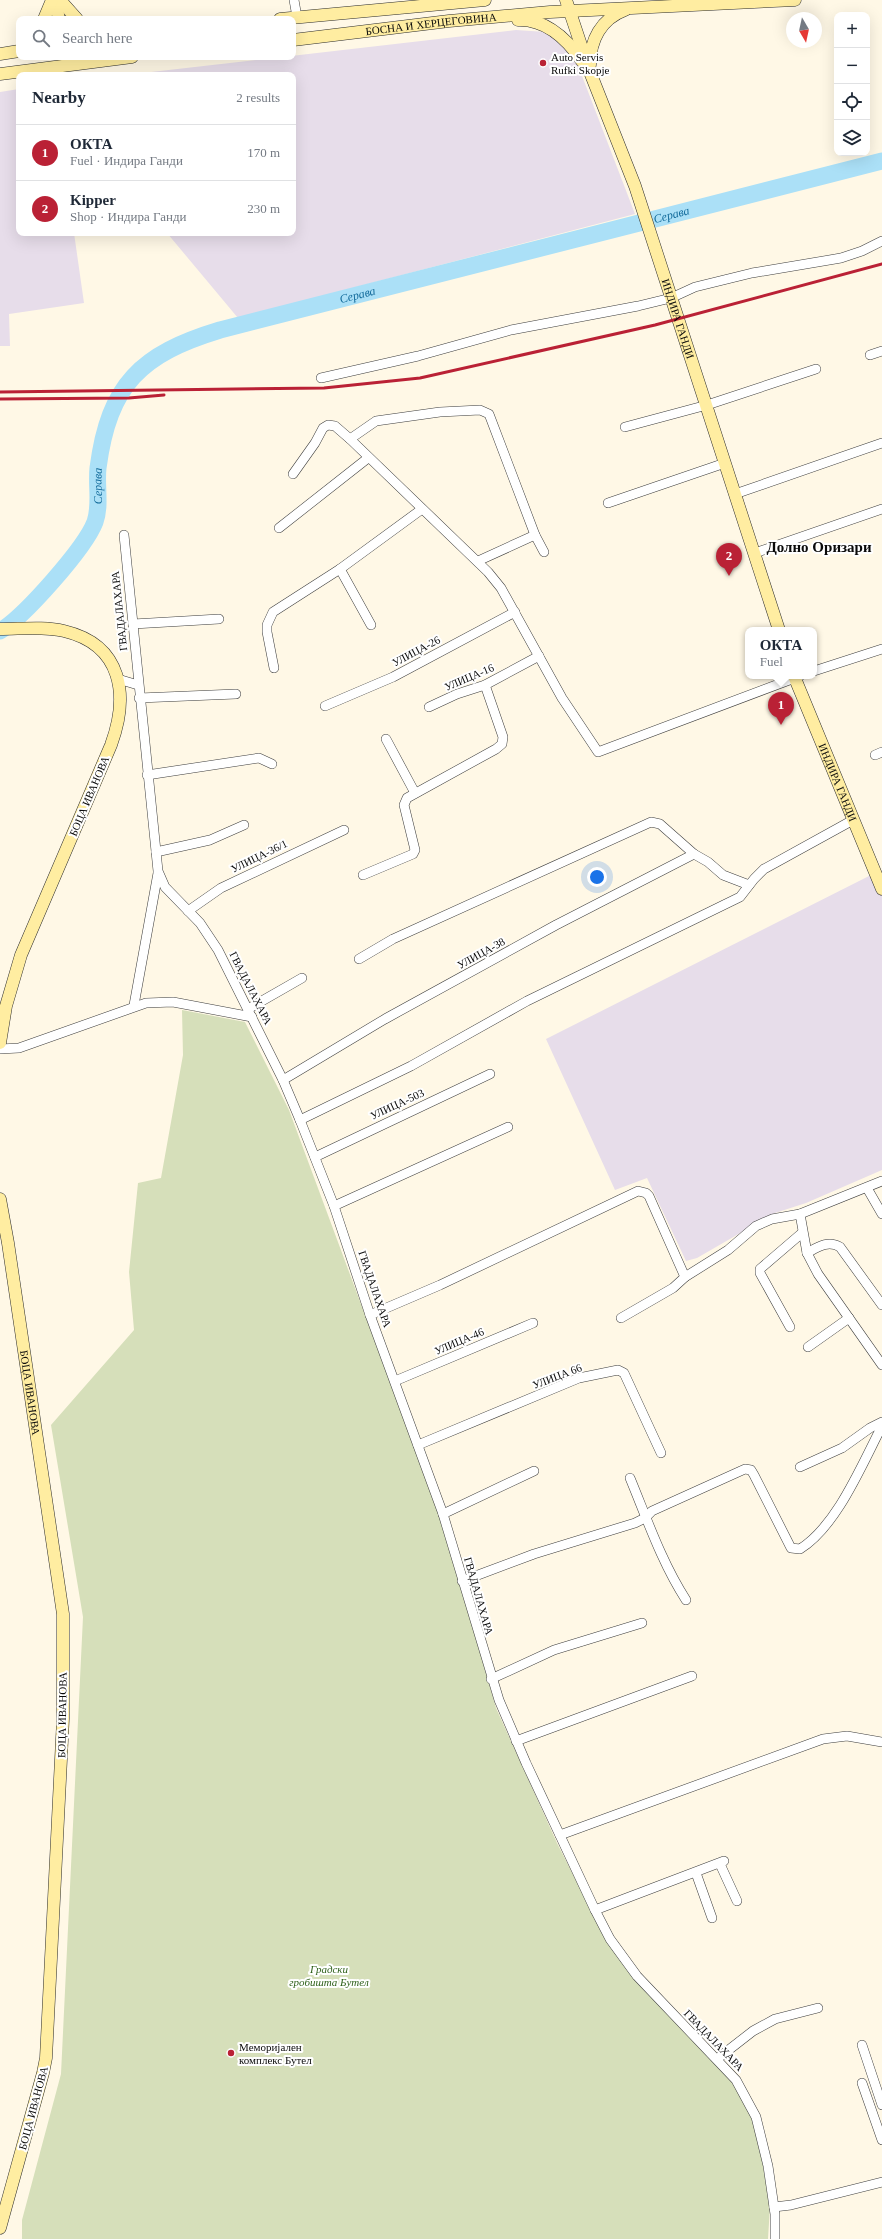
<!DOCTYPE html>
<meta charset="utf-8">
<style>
:root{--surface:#fff;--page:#f6f6f7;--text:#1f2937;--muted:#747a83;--line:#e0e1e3;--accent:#ba2135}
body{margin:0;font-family:Georgia,serif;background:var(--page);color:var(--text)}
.controls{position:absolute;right:12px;top:12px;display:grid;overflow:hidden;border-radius:8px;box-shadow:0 4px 16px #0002}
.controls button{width:36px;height:36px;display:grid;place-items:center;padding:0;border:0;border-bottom:1px solid var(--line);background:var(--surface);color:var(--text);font:20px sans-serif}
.compass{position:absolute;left:786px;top:12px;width:36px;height:36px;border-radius:50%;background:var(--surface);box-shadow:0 4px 16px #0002;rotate:171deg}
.you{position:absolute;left:597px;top:877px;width:14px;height:14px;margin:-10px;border:3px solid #fff;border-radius:50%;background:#1a73e8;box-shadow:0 0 0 6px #1a73e833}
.badge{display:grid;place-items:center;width:26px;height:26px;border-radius:50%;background:var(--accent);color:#fff;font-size:13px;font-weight:700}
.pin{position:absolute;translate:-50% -33px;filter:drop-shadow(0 1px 2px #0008)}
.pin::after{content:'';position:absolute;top:21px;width:14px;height:12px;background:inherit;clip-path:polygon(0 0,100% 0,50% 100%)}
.popup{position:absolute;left:745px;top:627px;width:72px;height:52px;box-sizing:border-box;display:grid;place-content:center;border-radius:8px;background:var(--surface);filter:drop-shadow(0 1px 3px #0005);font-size:13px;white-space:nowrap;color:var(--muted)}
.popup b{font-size:15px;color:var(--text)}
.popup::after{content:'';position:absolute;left:50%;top:100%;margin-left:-8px;border:8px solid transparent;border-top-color:var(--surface)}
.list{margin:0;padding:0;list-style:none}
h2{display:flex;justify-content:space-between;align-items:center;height:52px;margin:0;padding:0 16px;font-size:17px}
h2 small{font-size:13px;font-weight:400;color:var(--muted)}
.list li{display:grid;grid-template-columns:26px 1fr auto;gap:12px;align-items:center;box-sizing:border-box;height:56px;padding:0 16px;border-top:1px solid var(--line)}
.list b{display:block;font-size:15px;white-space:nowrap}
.list p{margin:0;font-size:13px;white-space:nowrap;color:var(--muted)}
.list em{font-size:13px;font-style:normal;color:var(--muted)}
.icon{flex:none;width:22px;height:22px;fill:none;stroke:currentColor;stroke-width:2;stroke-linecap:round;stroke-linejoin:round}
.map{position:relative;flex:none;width:882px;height:2239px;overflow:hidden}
.search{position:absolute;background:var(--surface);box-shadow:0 4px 16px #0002;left:16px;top:16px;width:280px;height:44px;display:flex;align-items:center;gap:10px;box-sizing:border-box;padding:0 14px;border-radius:8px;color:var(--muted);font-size:15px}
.panel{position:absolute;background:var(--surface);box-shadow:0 4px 16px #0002;left:16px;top:72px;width:280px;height:164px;border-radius:8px}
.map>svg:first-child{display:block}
.industrial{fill:#e7ddea}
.cemetery{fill:#d6dfba}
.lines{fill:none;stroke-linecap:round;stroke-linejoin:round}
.river{stroke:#abe0f7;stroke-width:17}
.street-casing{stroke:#3d3d3d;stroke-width:10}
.secondary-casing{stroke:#2c2c2c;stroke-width:13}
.street{stroke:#fff;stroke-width:9}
.secondary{stroke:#ffeda1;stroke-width:12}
.rail{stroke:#ba2135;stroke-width:3}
.poi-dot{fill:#ba2135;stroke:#fff;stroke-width:1.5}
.labels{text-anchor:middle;stroke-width:4;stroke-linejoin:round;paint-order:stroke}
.street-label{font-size:11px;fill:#0a0a0a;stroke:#fff}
.poi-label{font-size:11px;fill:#0a0a0a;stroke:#fff;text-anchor:start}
.park-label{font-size:11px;font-style:italic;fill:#2f611b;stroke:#fff}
.water-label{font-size:12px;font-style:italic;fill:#136b9b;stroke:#fff}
.district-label{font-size:15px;font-weight:bold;fill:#0a0a0a;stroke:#fff}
</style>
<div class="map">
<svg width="882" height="2239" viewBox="0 0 882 2239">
<rect width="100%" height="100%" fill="#fff8e6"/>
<g class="industrial">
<path d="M516 30 546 32 574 55 635 214 238 318 167 233H293V75H125Z"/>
<path d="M19 89V233H74L84 303 9 314 10 346H0V92Z"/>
<path d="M873 874 882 893V1170L806 1203 775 1213 697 1258 686 1261 647 1178 615 1190 546 1039Z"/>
</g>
<path class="cemetery" d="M182 1010 245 1022 289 1110 447 1536 496 1708 557 1843 607 1942 733 2082 751 2114 761 2154 770 2206 768 2239H22V2220L61 2074 83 1617 51 1425 134 1330 129 1272 138 1183 161 1178 183 1055Z"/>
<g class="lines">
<path class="river" id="s1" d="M0 631C24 617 85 548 95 522 101 505 96 486 98 468 109 384 141 354 220 330L882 161"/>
<g class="street-casing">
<g id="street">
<path d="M294 0 297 17"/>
<path d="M870 355 882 351"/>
<path d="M321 378 418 356 511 330 638 306 671 298 695 287 752 273 841 258 862 251 882 241"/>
<path d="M625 427 707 405 816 369"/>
<path d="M350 439 376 421 440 412 480 410 489 414 535 535 544 552"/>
<path d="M293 474 315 443 323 428 328 425 335 426 350 439 488 572 501 588 562 698 598 752 800 676"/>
<path d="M735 494 882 443"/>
<path d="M608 503 725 463"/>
<path d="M279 528 368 458"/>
<path d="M124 535 158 871 165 887 200 923 218 950 283 1080 300 1120 334 1206 370 1315 443 1514 499 1700 526 1763 595 1910 610 1939 637 1976 736 2080 756 2117 768 2166 775 2214V2239"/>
<path d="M755 553 882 509"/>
<path d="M478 561 535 535"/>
<path d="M340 569 371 625"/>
<path d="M133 624 219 619"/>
<path d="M274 668 267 632V625L273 612 340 569 422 509"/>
<path d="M814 671 882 649"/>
<path d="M118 679 138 685"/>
<path d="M139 698 236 694"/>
<path d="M325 706 393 677 515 612"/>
<path d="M429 707 457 694 485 685 539 656"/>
<path d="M386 739 415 793"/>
<path d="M875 755 882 752"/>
<path d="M147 775 259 758 272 764"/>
<path d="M156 852 210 840 244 825"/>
<path d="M363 875 413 854 415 850 404 805 407 798 496 749 502 744 503 737 485 685"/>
<path d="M188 911 221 888 344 830"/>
<path d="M359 959 393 939 651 822 660 824 694 854 708 862 723 875 749 885"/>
<path d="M134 1005 158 873"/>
<path d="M248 1009 302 978"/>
<path d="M0 1049 19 1048 146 1003 173 1002 252 1017"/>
<path d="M283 1080 385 1019 556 925 694 854"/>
<path d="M300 1120 411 1066 527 1001 740 897 754 879 764 869 853 820"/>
<path d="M315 1157 490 1074"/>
<path d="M867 1188 882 1214"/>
<path d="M334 1206 508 1127"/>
<path d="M800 1214 807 1253 818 1274 882 1365"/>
<path d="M807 1253C818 1247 828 1240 840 1247L882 1305"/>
<path d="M370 1315 440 1285 638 1191 646 1193 649 1196 685 1277"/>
<path d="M621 1318 673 1288 685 1277 728 1250 756 1226 772 1219 800 1214 882 1181"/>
<path d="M790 1327 760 1273V1269L802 1233"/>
<path d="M808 1347 849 1318"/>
<path d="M395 1381 533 1323"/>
<path d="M418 1445 579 1378 618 1370 624 1373 661 1453"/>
<path d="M800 1467 842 1448 870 1428 882 1422"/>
<path d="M630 1478C647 1519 662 1563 686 1600"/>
<path d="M443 1514 534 1471"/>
<path d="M462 1581 534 1554 635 1523 645 1518 652 1511 745 1469 751 1470 754 1475 791 1548 800 1549C837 1526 862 1464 882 1426"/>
<path d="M491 1679 554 1650 642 1623"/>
<path d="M516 1741 692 1676"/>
<path d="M560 1835 823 1739 847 1736 882 1742"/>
<path d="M720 1864 737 1901"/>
<path d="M696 1873 712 1918"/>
<path d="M595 1910 724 1861"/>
<path d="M862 2045 882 2105"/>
<path d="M717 2059 753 2031 775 2019 818 2008"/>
<path d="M862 2083 882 2140"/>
<path d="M774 2207 791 2205 882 2182"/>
</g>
</g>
<g class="secondary-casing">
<g id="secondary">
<path d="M55 0 59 19"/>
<path d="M60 0 77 19"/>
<path id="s2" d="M566 0 590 72 635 186 779 630"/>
<path d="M44 19 52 0"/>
<path d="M280 19 485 0"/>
<path d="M518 20C546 19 567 39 582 61"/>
<path id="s3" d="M293 40 449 21 550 12 795 0"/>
<path d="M0 54 19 51"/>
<path d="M590 65C590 40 601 19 625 10"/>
<path d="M0 74 132 57"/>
<path d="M0 629C21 629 44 626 64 631 123 645 129 696 111 745L21 955 6 1006 0 1043"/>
<path id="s4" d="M794 676 882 889"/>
<path id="s5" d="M0 1199 8 1243 63 1614V1719L46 2058 43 2073 0 2228"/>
</g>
</g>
<use href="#street" class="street"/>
<use href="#secondary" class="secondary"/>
<g class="rail">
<path d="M0 392 324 388 420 378 655 325 882 264"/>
<path d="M0 399 129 398 164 395"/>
</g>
</g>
<g class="poi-dot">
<circle cx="543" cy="63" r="4"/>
<circle cx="231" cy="2053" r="4"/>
</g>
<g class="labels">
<g class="street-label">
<text dy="4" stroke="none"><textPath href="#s3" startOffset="139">БОСНА И ХЕРЦЕГОВИНА</textPath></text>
<text dy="4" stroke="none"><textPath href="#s2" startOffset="338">ИНДИРА ГАНДИ</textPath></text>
<text transform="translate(119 611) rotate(-96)" y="4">ГВАДАЛАХАРА</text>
<text transform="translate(416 651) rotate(-28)" y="4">УЛИЦА-26</text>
<text transform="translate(469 677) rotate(-23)" y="4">УЛИЦА-16</text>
<text dy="4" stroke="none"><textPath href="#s4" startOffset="115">ИНДИРА ГАНДИ</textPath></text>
<text transform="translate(89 796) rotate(-67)" y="4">БОЦА ИВАНОВА</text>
<text transform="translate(259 856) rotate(-26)" y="4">УЛИЦА-36/1</text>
<text transform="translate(481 953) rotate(-29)" y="4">УЛИЦА-38</text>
<text transform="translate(251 988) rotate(63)" y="4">ГВАДАЛАХАРА</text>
<text transform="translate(397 1104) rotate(-25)" y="4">УЛИЦА-503</text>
<text transform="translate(375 1289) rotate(71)" y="4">ГВАДАЛАХАРА</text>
<text transform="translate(459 1341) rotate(-23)" y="4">УЛИЦА-46</text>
<text transform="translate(557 1376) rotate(-21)" y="4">УЛИЦА 66</text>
<text dy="4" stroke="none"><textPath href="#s5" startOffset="196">БОЦА ИВАНОВА</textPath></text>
<text transform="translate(479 1596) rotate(74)" y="4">ГВАДАЛАХАРА</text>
<text transform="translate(62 1715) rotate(-89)" y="4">БОЦА ИВАНОВА</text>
<text transform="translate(714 2040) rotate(46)" y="4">ГВАДАЛАХАРА</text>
<text transform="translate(33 2108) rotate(-75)" y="4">БОЦА ИВАНОВА</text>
</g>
<g class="poi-label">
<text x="551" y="61">Auto Servis<tspan x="551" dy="13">Rufki Skopje</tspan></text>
<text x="239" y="2051">Меморијален<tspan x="239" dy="13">комплекс Бутел</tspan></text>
</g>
<g class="park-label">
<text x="329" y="1973">Градски<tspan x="329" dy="13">гробишта Бутел</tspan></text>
</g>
<g class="water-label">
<text dy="4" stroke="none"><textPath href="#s1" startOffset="865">Серава</textPath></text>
<text dy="4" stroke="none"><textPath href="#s1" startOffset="541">Серава</textPath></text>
<text dy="4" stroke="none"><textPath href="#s1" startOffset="182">Серава</textPath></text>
</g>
<g class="district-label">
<text x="819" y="552">Долно Оризари</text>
</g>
</g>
</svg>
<div class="controls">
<button>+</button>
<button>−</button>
<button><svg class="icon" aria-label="locate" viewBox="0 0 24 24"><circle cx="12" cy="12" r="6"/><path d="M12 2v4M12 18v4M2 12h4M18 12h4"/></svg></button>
<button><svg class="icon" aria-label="layers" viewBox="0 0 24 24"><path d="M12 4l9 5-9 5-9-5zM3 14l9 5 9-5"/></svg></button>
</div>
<svg class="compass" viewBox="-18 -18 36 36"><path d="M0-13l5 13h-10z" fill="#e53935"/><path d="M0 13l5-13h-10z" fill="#747a83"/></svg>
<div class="you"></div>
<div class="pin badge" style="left:781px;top:725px">1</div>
<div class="popup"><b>ОКТА</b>Fuel</div>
<div class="pin badge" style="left:729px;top:576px">2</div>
<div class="search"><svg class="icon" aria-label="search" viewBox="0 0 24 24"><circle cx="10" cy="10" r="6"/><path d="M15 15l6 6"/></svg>Search here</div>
<section class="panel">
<h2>Nearby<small>2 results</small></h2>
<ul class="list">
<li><span class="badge">1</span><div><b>ОКТА</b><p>Fuel · Индира Ганди</p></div><em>170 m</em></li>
<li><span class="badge">2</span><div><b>Kipper</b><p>Shop · Индира Ганди</p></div><em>230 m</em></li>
</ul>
</section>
</div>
